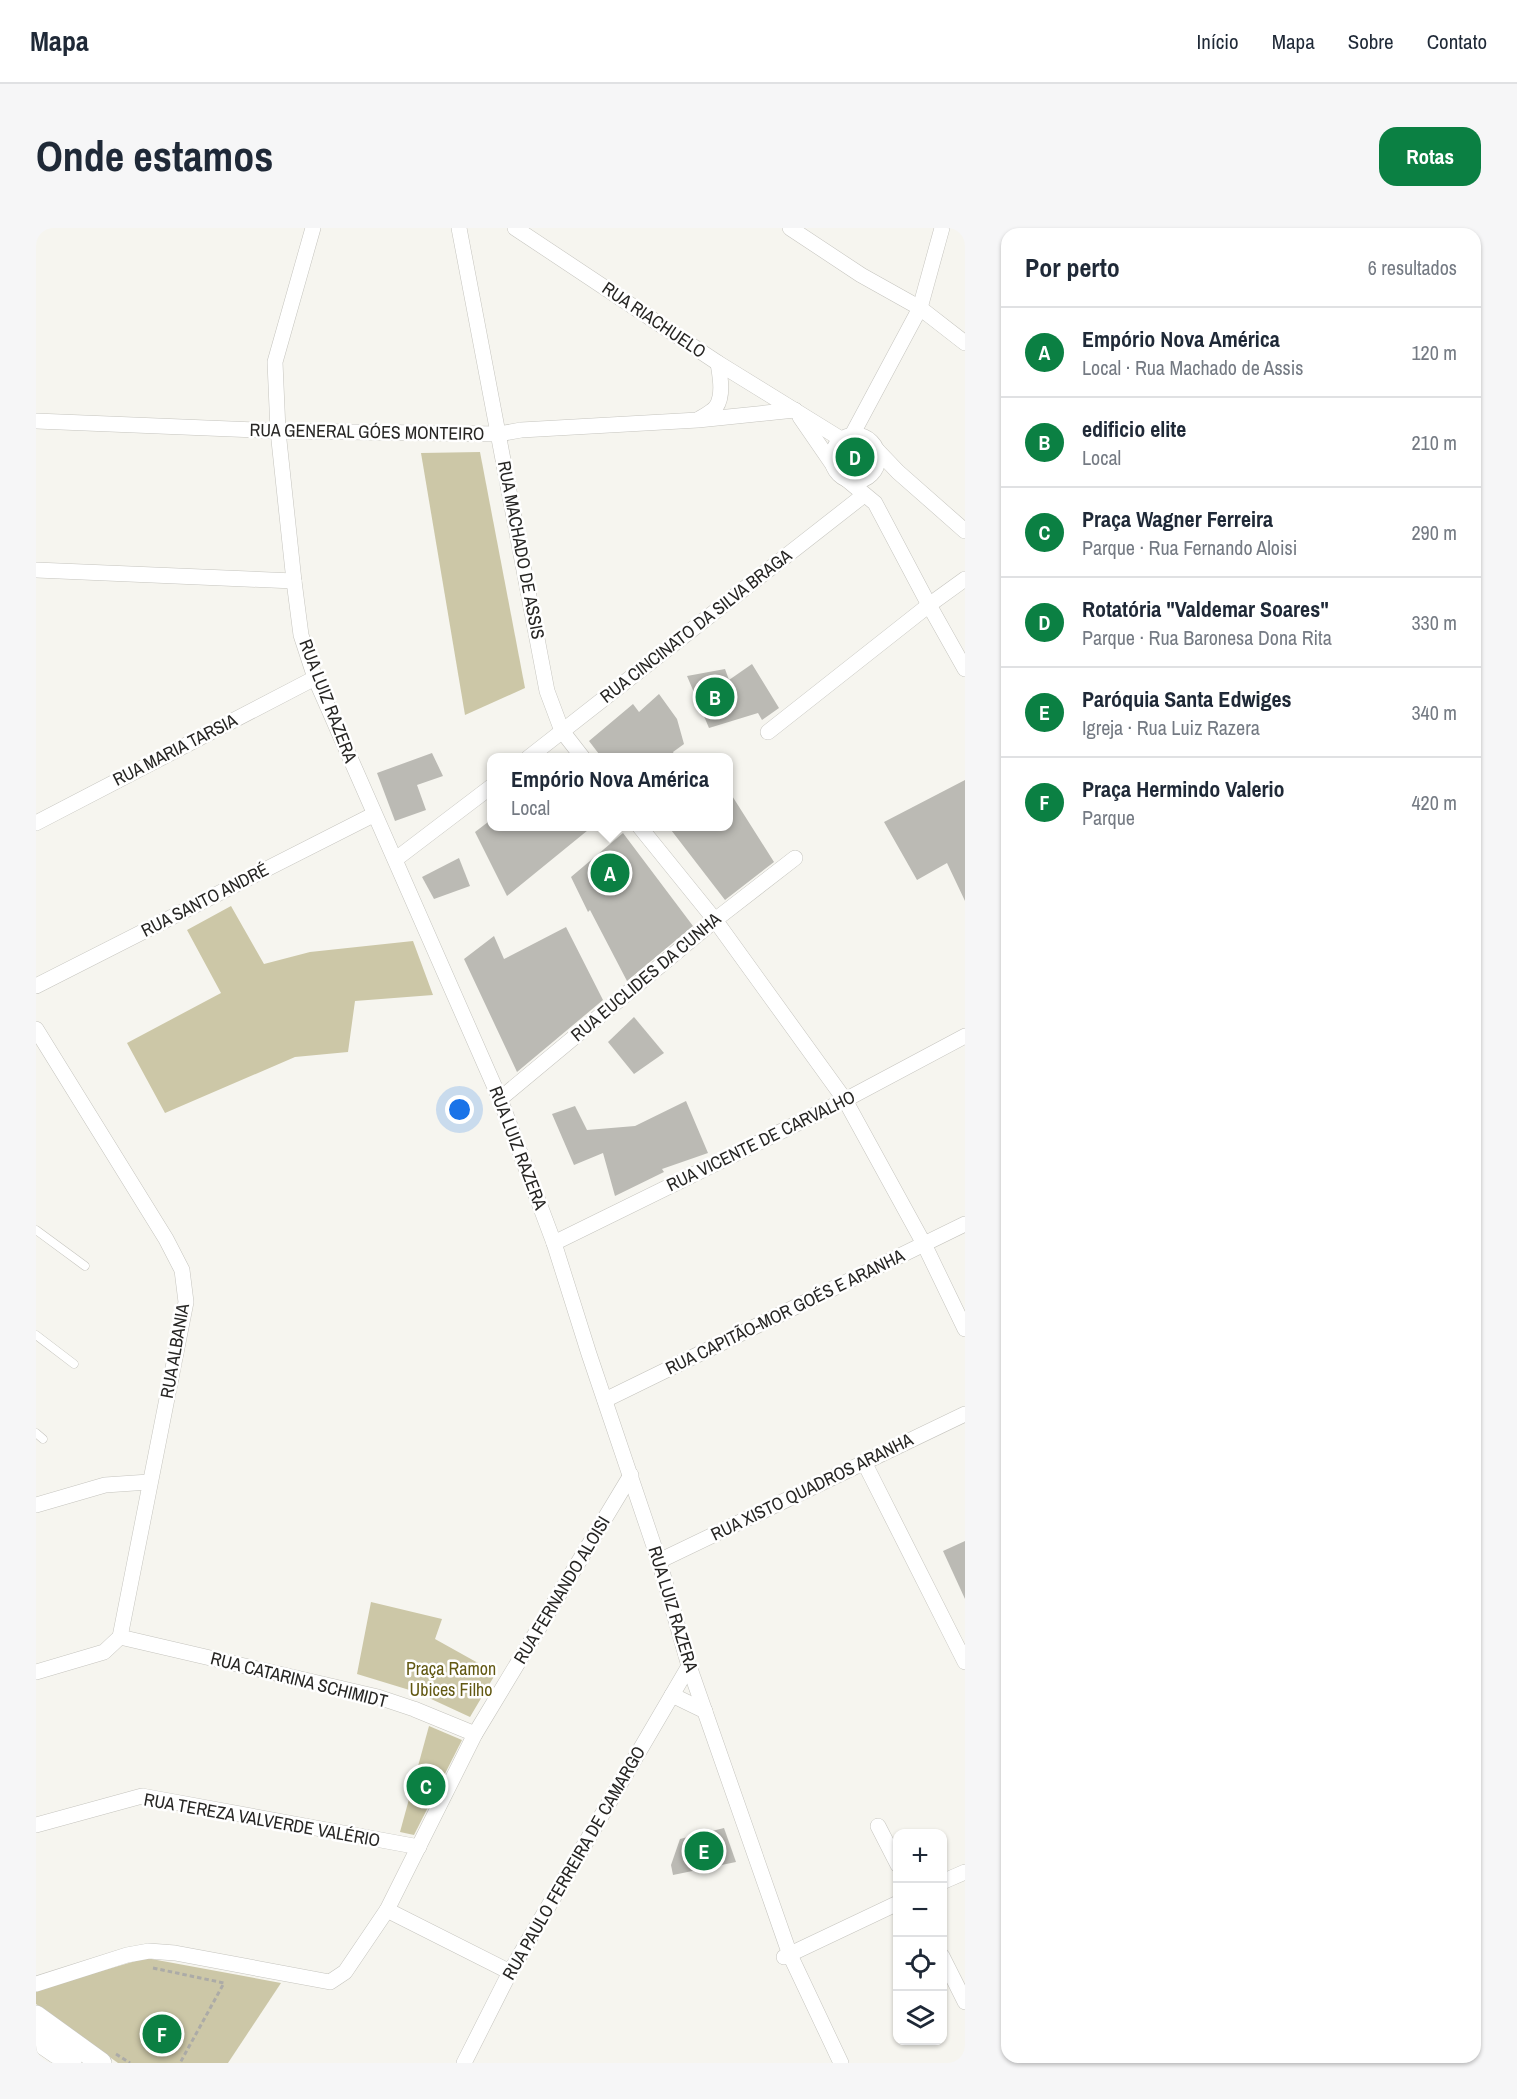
<!DOCTYPE html>
<html lang="pt">
<meta charset="utf-8">
<style>
:root{--surface:#fff;--page:#f6f6f7;--text:#1f2937;--muted:#747a83;--line:#e0e1e3;--accent:#0b8043}
body{margin:0;font-family:"Archivo Narrow",sans-serif;background:var(--page);color:var(--text)}
.controls{position:absolute;right:18px;bottom:18px;display:grid;overflow:hidden;border-radius:12px;box-shadow:0 2px 4px #0004}
.controls button{width:54px;height:54px;display:grid;place-items:center;padding:0;border:0;border-bottom:2px solid var(--line);background:var(--surface);color:var(--text);font:30px sans-serif}
.you{position:absolute;left:424px;top:882px;width:21px;height:21px;margin:-15px;border:4px solid #fff;border-radius:50%;background:#1a73e8;box-shadow:0 0 0 9px #1a73e833}
.badge{display:grid;place-items:center;width:39px;height:39px;border-radius:50%;background:var(--accent);color:#fff;font-size:20px;font-weight:700}
.pin{position:absolute;translate:-50% -50%;border:3px solid #fff;box-shadow:0 2px 6px #0006}
.popup{position:absolute;left:451px;top:525px;width:246px;height:78px;box-sizing:border-box;display:grid;place-content:center;border-radius:12px;background:var(--surface);filter:drop-shadow(0 2px 4px #0005);font-size:20px;white-space:nowrap;color:var(--muted)}
.popup b{font-size:22px;color:var(--text)}
.popup::after{content:'';position:absolute;left:50%;top:100%;margin-left:-12px;border:12px solid transparent;border-top-color:var(--surface)}
.list{margin:0;padding:0;list-style:none}
h2{display:flex;justify-content:space-between;align-items:center;height:78px;margin:0;padding:0 24px;font-size:26px}
h2 small{font-size:20px;font-weight:400;color:var(--muted)}
.list li{display:grid;grid-template-columns:39px 1fr auto;gap:18px;align-items:center;box-sizing:border-box;height:90px;padding:0 24px;border-top:2px solid var(--line)}
.list b{display:block;font-size:22px;white-space:nowrap}
.list p{margin:0;font-size:20px;white-space:nowrap;color:var(--muted)}
.list em{font-size:20px;font-style:normal;color:var(--muted)}
.icon{flex:none;width:33px;height:33px;fill:none;stroke:currentColor;stroke-width:2;stroke-linecap:round;stroke-linejoin:round}
.map{position:relative;flex:none;width:929px;height:1835px;overflow:hidden;border-radius:18px}
header{display:flex;align-items:center;gap:36px;box-sizing:border-box;height:84px;padding:0 30px;background:var(--surface);border-bottom:2px solid var(--line)}
header strong{font-size:28px}
nav{display:flex;gap:33px;margin-inline-start:auto;font-size:21px}
.intro{display:flex;align-items:center;justify-content:space-between;box-sizing:border-box;height:144px;padding:0 36px}
h1{margin:0;font-size:42px}
.button{padding:15px 27px;border-radius:18px;background:var(--accent);color:#fff;font-size:21px;font-weight:700}
main{display:flex;gap:36px;padding:0 36px}
aside{flex:1;background:var(--surface);border-radius:18px;box-shadow:0 2px 4px #0004}
.map>svg:first-child{display:block}
.green{fill:#ccc7a7}
.building{fill:#bbbab4}
.lines{fill:none;stroke-linecap:round;stroke-linejoin:round}
.service-casing{stroke:#c5c4be;stroke-width:9}
.minor-casing{stroke:#c5c4be;stroke-width:16}
.secondary-casing{stroke:#c5c4be;stroke-width:22}
.path{stroke:#acaba7;stroke-width:3;stroke-dasharray:4.5 3;stroke-linecap:butt}
.service{stroke:#fff;stroke-width:8}
.minor{stroke:#fff;stroke-width:15}
.secondary{stroke:#fff;stroke-width:21}
.labels{text-anchor:middle;stroke-width:5;stroke-linejoin:round;paint-order:stroke}
.street-label{font-size:18px;fill:#272624;stroke:#fff}
.park-label{font-size:18px;fill:#625812;stroke:#fff}
</style>
<header>
<strong>Mapa</strong>
<nav><a>Início</a><a>Mapa</a><a>Sobre</a><a>Contato</a></nav>
</header>
<div class="intro"><h1>Onde estamos</h1><a class="button">Rotas</a></div>
<main>
<div class="map">
<svg width="929" height="1835" viewBox="0 0 929 1835">
<rect width="100%" height="100%" fill="#f6f5ef"/>
<g class="green">
<circle cx="819" cy="229" r="16"/>
<path d="M444 224 489 460 429 487 385 225Z"/>
<path d="M195 678 228 736 274 724 377 713 397 767 319 773 312 824 259 829 129 885 91 815 185 765 151 702Z"/>
<path d="M335 1374 406 1391 399 1411 460 1445 434 1489 380 1464 321 1446Z"/>
<path d="M393 1498 426 1512 378 1607 364 1604Z"/>
<path d="M110 1730 245 1755 192 1835H82L0 1776V1762Z"/>
</g>
<g class="building">
<path d="M716 436 743 480 726 492 722 485 673 500 651 448 689 441 693 452Z"/>
<path d="M623 466 641 491 648 516 637 524 640 530H566L553 513 597 476 603 484Z"/>
<path d="M396 525 407 548 381 557 390 582 359 593 341 545Z"/>
<path d="M929 552V673L911 635 881 652 848 594Z"/>
<path d="M693 563 738 634 689 672 632 598H693Z"/>
<path d="M456 591V598H557L471 668 439 604Z"/>
<path d="M587 605 657 698 591 753 554 682 552 684 535 649Z"/>
<path d="M423 630 434 658 398 671 386 649Z"/>
<path d="M530 699 567 772 481 844 428 731 458 708 468 731Z"/>
<path d="M598 789 628 825 598 846 572 814Z"/>
<path d="M650 873 672 925 626 941 628 944 579 968 567 925 538 937 516 886 539 878 551 902 599 898Z"/>
<path d="M929 1313V1371L907 1323Z"/>
<path d="M688 1600 700 1634 637 1647 635 1637 644 1611Z"/>
</g>
<g class="lines">
<g class="service-casing">
<g id="service">
<path d="M0 1002 49 1038"/>
<path d="M0 1107 38 1136"/>
<path d="M0 1205 7 1211"/>
</g>
</g>
<g class="minor-casing">
<g id="minor">
<path d="M277 0 239 134 242 203 258 353 265 407 279 450 464 871 518 1015 553 1126 623 1333 653 1438 754 1727 805 1835"/>
<path d="M423 0 511 463 526 503 547 530"/>
<path d="M479 0 682 135 805 211"/>
<path d="M754 0 825 47 884 80 929 115"/>
<path d="M764 189 797 237"/>
<path d="M663 191C668 188 676 184 680 179 688 167 684 148 682 135"/>
<path d="M0 193 242 203 463 206 485 202 662 192 759 182"/>
<path d="M816 207 884 80 906 0"/>
<circle cx="819" cy="230" r="23"/>
<path d="M841 222 862 244 929 303"/>
<path d="M810 251 839 275 893 377 929 441"/>
<path d="M0 342 258 353"/>
<path d="M732 504 893 377 929 351"/>
<path d="M492 530 828 267"/>
<path d="M0 595 279 450"/>
<path d="M603 598 679 692 809 872 888 1016 929 1101"/>
<path d="M360 631 456 558"/>
<path d="M0 758 337 587"/>
<path d="M0 801 130 1011 146 1042 150 1074 84 1409"/>
<path d="M464 871 679 692 759 630"/>
<path d="M518 1015 809 872 929 808"/>
<path d="M569 1172 929 996"/>
<path d="M828 1234 929 1434"/>
<path d="M0 1277 69 1257 113 1254"/>
<path d="M623 1333 929 1186"/>
<path d="M84 1409 342 1469 378 1481 439 1506"/>
<path d="M0 1444 68 1424 84 1409"/>
<path d="M636 1467 669 1483"/>
<path d="M0 1597 106 1568 383 1619"/>
<path d="M842 1598 862 1637"/>
<path d="M906 1654 929 1644"/>
<path d="M351 1682 474 1744"/>
<path d="M906 1728 929 1774"/>
<path d="M748 1729 862 1675"/>
<path d="M0 1756 91 1727 113 1723 139 1725 294 1754 309 1744 351 1682 439 1506 595 1247"/>
<path d="M428 1835 474 1744 653 1438"/>
</g>
</g>
<g class="secondary-casing">
<g id="secondary">
<path d="M0 1788 65 1835"/>
<path d="M0 1811 35 1835"/>
</g>
</g>
<g class="path">
<path d="M117 1740 188 1755 144 1835"/>
<path d="M80 1826 94 1835"/>
</g>
<use href="#service" class="service"/>
<use href="#minor" class="minor"/>
<use href="#secondary" class="secondary"/>
</g>
<g class="labels">
<g class="street-label">
<text transform="translate(618 92) rotate(34)" y="6">RUA RIACHUELO</text>
<text transform="translate(331 204) rotate(1)" y="6">RUA GENERAL GÓES MONTEIRO</text>
<text transform="translate(485 322) rotate(79)" y="6">RUA MACHADO DE ASSIS</text>
<text transform="translate(660 398) rotate(-38)" y="6">RUA CINCINATO DA SILVA BRAGA</text>
<text transform="translate(292 473) rotate(69)" y="6">RUA LUIZ RAZERA</text>
<text transform="translate(139 522) rotate(-27)" y="6">RUA MARIA TARSIA</text>
<text transform="translate(169 672) rotate(-27)" y="6">RUA SANTO ANDRÉ</text>
<text transform="translate(610 749) rotate(-40)" y="6">RUA EUCLIDES DA CUNHA</text>
<text transform="translate(725 913) rotate(-26)" y="6">RUA VICENTE DE CARVALHO</text>
<text transform="translate(482 920) rotate(69)" y="6">RUA LUIZ RAZERA</text>
<text transform="translate(749 1084) rotate(-26)" y="6">RUA CAPITÃO-MOR GOÉS E ARANHA</text>
<text transform="translate(139 1123) rotate(-80)" y="6">RUA ALBANIA</text>
<text transform="translate(776 1259) rotate(-26)" y="6">RUA XISTO QUADROS ARANHA</text>
<text transform="translate(526 1362) rotate(-59)" y="6">RUA FERNANDO ALOISI</text>
<text transform="translate(637 1381) rotate(73)" y="6">RUA LUIZ RAZERA</text>
<text transform="translate(263 1452) rotate(14)" y="6">RUA CATARINA SCHIMIDT</text>
<text transform="translate(226 1592) rotate(10)" y="6">RUA TEREZA VALVERDE VALÉRIO</text>
<text transform="translate(538 1635) rotate(-60)" y="6">RUA PAULO FERREIRA DE CAMARGO</text>
</g>
<g class="park-label">
<text x="415" y="1447">Praça Ramon<tspan x="415" dy="21">Ubices Filho</tspan></text>
</g>
</g>
</svg>
<div class="controls">
<button>+</button>
<button>−</button>
<button><svg class="icon" aria-label="locate" viewBox="0 0 24 24"><circle cx="12" cy="12" r="6"/><path d="M12 2v4M12 18v4M2 12h4M18 12h4"/></svg></button>
<button><svg class="icon" aria-label="layers" viewBox="0 0 24 24"><path d="M12 4l9 5-9 5-9-5zM3 14l9 5 9-5"/></svg></button>
</div>
<div class="you"></div>
<div class="pin badge" style="left:574px;top:645px">A</div>
<div class="popup"><b>Empório Nova América</b>Local</div>
<div class="pin badge" style="left:679px;top:469px">B</div>
<div class="pin badge" style="left:390px;top:1558px">C</div>
<div class="pin badge" style="left:819px;top:229px">D</div>
<div class="pin badge" style="left:668px;top:1623px">E</div>
<div class="pin badge" style="left:126px;top:1806px">F</div>
</div>
<aside>
<h2>Por perto<small>6 resultados</small></h2>
<ul class="list">
<li><span class="badge">A</span><div><b>Empório Nova América</b><p>Local · Rua Machado de Assis</p></div><em>120 m</em></li>
<li><span class="badge">B</span><div><b>edificio elite</b><p>Local</p></div><em>210 m</em></li>
<li><span class="badge">C</span><div><b>Praça Wagner Ferreira</b><p>Parque · Rua Fernando Aloisi</p></div><em>290 m</em></li>
<li><span class="badge">D</span><div><b>Rotatória &quot;Valdemar Soares&quot;</b><p>Parque · Rua Baronesa Dona Rita</p></div><em>330 m</em></li>
<li><span class="badge">E</span><div><b>Paróquia Santa Edwiges</b><p>Igreja · Rua Luiz Razera</p></div><em>340 m</em></li>
<li><span class="badge">F</span><div><b>Praça Hermindo Valerio</b><p>Parque</p></div><em>420 m</em></li>
</ul>
</aside>
</main>
